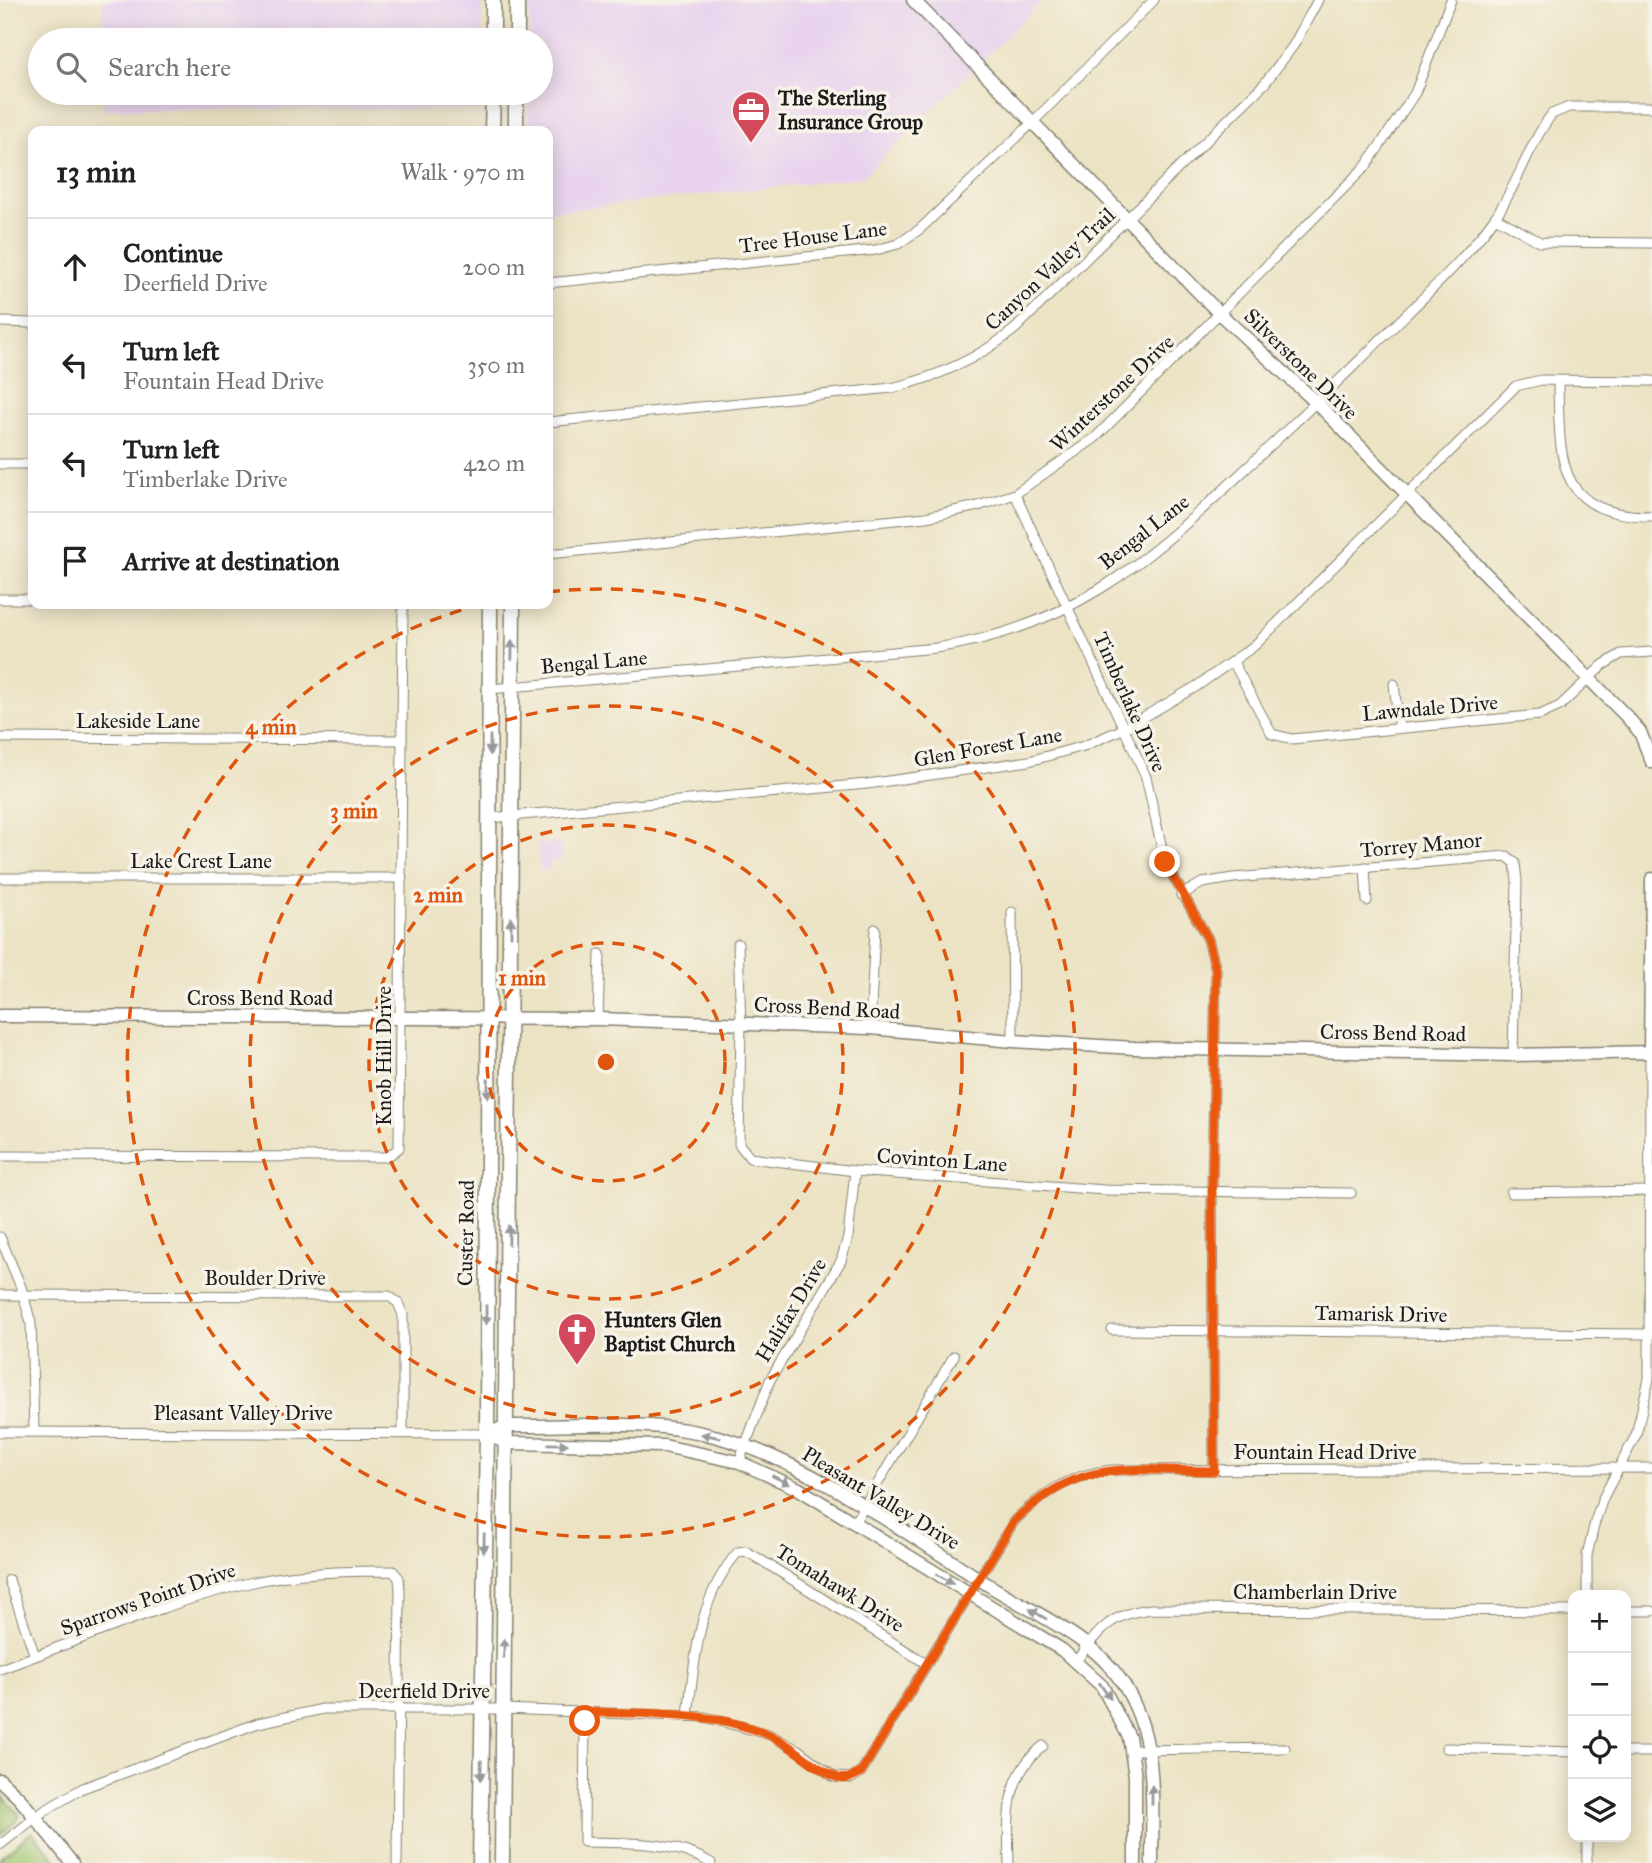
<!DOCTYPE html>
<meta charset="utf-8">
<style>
:root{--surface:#fff;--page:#f2f2f2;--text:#222;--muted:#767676;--line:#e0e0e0}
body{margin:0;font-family:"IM FELL Great Primer",serif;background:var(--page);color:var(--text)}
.controls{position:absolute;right:21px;bottom:21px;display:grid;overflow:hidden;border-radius:14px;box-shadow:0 4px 18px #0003}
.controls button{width:63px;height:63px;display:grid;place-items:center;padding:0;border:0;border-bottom:2px solid var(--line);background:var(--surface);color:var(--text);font:35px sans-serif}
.stop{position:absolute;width:21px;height:21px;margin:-16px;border:5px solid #ea580c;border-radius:50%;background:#fff}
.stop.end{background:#ea580c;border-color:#fff;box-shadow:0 2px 7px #0008}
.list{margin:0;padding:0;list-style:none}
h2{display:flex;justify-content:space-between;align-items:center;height:91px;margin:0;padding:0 28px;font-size:30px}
h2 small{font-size:23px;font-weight:400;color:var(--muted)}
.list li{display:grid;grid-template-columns:46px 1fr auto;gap:21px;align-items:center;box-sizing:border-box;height:98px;padding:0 28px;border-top:2px solid var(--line)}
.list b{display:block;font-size:26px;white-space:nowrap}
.list p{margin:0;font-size:23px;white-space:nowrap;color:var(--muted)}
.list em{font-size:23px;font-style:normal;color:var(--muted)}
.icon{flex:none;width:38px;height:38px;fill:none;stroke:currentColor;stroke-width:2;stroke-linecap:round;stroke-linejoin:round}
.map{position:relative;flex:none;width:1652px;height:1863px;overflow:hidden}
.search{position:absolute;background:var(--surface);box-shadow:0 4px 18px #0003;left:28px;top:28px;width:525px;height:77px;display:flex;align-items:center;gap:18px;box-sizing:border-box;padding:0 24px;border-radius:38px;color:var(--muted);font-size:26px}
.panel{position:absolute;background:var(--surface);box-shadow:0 4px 18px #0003;left:28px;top:126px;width:525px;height:483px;border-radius:14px}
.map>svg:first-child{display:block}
.built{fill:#e8d2ee}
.green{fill:#a0c46e;stroke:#5e7045;stroke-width:2}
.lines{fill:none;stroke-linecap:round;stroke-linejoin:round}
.street-casing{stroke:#848070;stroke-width:11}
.secondary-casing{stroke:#848070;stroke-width:15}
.primary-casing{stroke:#848070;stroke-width:17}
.street{stroke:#fff;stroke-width:9}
.secondary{stroke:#fff;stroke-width:12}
.primary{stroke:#fff;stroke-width:14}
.oneway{fill:#999}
.route{stroke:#ea580c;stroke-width:9}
.ring{fill:none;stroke:#de560d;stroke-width:3.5;stroke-dasharray:12 9}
.labels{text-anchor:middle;stroke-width:7;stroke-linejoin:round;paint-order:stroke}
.poi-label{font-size:21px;font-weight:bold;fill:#1c1c1c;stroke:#f7f3e8;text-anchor:start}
.street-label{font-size:21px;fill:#1c1c1c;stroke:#f7f3e8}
.centre{fill:#de560d;stroke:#f7f3e8;stroke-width:3.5}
.ring-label{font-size:21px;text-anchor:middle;font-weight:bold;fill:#de560d;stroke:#f7f3e8;stroke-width:7;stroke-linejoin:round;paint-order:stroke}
</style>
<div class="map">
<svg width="1652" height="1863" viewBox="0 0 1652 1863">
<rect width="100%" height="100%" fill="#f7f3e8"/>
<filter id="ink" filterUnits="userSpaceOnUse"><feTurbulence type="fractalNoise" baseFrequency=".0143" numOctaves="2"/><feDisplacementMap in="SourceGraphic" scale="14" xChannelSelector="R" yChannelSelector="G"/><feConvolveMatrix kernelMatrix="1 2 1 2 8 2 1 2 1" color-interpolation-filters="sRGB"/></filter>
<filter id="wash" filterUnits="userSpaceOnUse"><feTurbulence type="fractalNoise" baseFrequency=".00686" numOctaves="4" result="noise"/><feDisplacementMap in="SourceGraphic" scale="28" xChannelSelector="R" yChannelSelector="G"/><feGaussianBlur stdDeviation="1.57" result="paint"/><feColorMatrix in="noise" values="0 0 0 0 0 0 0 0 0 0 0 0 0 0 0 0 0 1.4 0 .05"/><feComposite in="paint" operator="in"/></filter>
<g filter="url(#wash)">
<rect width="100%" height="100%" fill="#ece3c4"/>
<g class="built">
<rect x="103" y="0" width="379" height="40"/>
<path d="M530 0H1044L863 177 548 212V131H528V93H541V40H529Z"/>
<rect x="103" y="93" width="379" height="16"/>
<path d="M560 842 562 860 550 861 551 870 540 871 537 844Z"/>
</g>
<g class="green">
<path d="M0 1793 20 1815 18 1820 0 1835Z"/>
<path d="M32 1832 59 1863H0V1858Z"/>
</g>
</g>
<g filter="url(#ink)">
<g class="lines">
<g class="street-casing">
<g id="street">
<path d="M1495 217 1540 242 1652 243"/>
<path d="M548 283 876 250 898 244 920 229 1031 124 1154 0"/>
<path d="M0 322 33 323"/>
<path d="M1558 381C1560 458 1554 516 1652 516"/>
<path d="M548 422 892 388C938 377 978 359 1015 329L1265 83 1293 46 1318 0"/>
<path d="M0 464H33"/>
<path d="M1015 494 1138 759 1146 777 1165 862 1208 939 1216 970 1212 1192 1214 1470"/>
<path d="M548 554 926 517 978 506 1015 494 1095 438 1366 166 1415 93 1451 0"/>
<path d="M0 599H33"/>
<path d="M1233 662 1272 734 1292 739 1540 715 1560 706 1603 665 1621 654 1652 652"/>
<path d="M1394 684 1399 728"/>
<path d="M490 689 936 648C1068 628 1141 567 1235 479 1279 438 1322 397 1365 355 1409 310 1460 267 1496 216 1518 184 1529 144 1552 114L1569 107H1652"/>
<path d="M0 738 402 740"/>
<path d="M490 818 867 784 1029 761 1084 746 1125 728 1197 686 1254 646 1516 386 1541 380 1652 381"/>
<path d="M1365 867 1367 901"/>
<path d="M0 878H402"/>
<path d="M1181 895 1202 883 1233 878 1507 856 1515 863 1517 881 1513 1055"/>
<path d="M1012 912 1013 1041"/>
<path d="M738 944 741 1023 739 1144 750 1158 855 1171 1104 1190 1351 1193"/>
<path d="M598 1019 600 954"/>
<path d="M870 1028 875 929"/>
<path d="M0 1156 387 1157 399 1148 403 604"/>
<path d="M1511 1193 1649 1191"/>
<path d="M0 1237 21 1287 31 1323 34 1431"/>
<path d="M0 1295 389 1296 398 1303 403 1315V1433"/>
<path d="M1112 1330 1649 1334"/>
<path d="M0 1432 487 1434"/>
<path d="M739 1462 770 1380 841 1261 848 1237 855 1171"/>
<path d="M854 1523 954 1356"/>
<path d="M9 1580 35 1656"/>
<path d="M1587 1595V1555L1595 1522 1603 1498 1636 1435 1649 1379 1650 1052"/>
<path d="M1626 1611H1652"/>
<path d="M1077 1660C1100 1629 1110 1614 1151 1609L1573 1611"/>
<path d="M0 1669C79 1641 168 1601 249 1583 296 1572 344 1571 393 1571L399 1578 400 1591 397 1863"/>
<path d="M585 1712 584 1842C628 1843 672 1840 711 1863"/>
<path d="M688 1715C695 1657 698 1598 738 1552L745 1551 756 1557 927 1664"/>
<path d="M1446 1748 1573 1752"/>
<path d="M1133 1750 1285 1748"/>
<path d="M1626 1752H1652"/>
<path d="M1587 1837V1863"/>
<path d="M0 1845 44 1811 83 1788 258 1723 323 1709H503L705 1717 768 1734 798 1750 834 1777 852 1778 861 1772 1014 1521C1044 1492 1070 1475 1111 1470L1652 1468"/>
<path d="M1009 1863C1008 1818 1004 1777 1043 1746"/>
</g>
</g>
<g class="secondary-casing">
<g id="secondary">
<path d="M913 0 1220 314 1317 403 1628 718 1640 732 1652 762"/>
<path d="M0 1016 598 1019 870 1028 1013 1041 1135 1048 1513 1055 1652 1052"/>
<path d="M1650 1052 1652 879"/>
<path d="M487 1434 507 1426C576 1427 651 1418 718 1437 806 1461 905 1532 982 1581 1033 1614 1098 1637 1128 1692 1158 1745 1152 1805 1152 1863"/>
<path d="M498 1439 507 1443 664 1446 739 1462 799 1489 1062 1650 1102 1686 1129 1737 1135 1776V1863"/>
<path d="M0 1780 20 1799 72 1863"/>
</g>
</g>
<g class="primary-casing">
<g id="primary">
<path d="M493 40V0"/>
<path d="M517 40V0"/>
<path d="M492 131 493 93"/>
<path d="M516 131V93"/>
<path d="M480 1863 487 1434 490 604"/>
<path d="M502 1863 513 604"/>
</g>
</g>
<use href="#street" class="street"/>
<use href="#secondary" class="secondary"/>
<use href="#primary" class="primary"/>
</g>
<defs><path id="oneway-solid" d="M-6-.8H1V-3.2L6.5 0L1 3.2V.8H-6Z" transform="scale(1.75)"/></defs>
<g class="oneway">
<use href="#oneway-solid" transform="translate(512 650) rotate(-89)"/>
<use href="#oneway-solid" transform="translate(490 745) rotate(90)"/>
<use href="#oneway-solid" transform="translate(511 927) rotate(-90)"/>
<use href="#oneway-solid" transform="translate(488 1088) rotate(91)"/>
<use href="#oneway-solid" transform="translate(509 1235) rotate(-89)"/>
<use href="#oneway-solid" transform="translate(486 1315) rotate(90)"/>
<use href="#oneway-solid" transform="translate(711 1436) rotate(-168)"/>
<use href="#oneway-solid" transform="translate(558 1444) rotate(1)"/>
<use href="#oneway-solid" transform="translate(781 1480) rotate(26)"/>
<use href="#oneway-solid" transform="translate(484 1543) rotate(91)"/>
<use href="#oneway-solid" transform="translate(945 1579) rotate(31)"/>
<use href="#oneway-solid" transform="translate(1038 1614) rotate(-149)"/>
<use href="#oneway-solid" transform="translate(504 1648) rotate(-89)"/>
<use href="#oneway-solid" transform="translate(1105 1691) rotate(55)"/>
<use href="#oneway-solid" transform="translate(481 1770) rotate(91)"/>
<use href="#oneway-solid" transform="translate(1152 1795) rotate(-90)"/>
</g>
</g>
<g class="lines" filter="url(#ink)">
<path class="route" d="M585 1721V1712C646 1714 709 1710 767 1734 792 1744 813 1768 836 1777 845 1781 853 1777 861 1772L1014 1521C1081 1456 1128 1471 1214 1471L1212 1192 1216 970 1208 939 1165 862"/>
</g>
<g class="ring">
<circle cx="606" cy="1062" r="119"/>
<circle cx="606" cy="1062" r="237"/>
<circle cx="606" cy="1062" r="356"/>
<path d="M548 592A474 474 0 1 1 483 604"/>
</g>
<defs>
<g id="office-pin" transform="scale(2.0125)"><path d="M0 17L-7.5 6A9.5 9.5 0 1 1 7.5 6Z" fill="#d1495b" stroke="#f7f3e8"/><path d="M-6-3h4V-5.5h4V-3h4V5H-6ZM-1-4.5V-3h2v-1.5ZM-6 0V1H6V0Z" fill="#fff"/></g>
<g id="church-pin" transform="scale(2.0125)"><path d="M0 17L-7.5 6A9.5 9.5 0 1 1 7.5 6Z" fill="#d1495b" stroke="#f7f3e8"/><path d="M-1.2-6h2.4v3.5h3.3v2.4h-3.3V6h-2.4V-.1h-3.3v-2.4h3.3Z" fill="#fff"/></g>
</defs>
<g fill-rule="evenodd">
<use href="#office-pin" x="751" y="110"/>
<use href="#church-pin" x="577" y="1332"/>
</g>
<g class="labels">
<g class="poi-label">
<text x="778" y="105">The Sterling<tspan x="778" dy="24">Insurance Group</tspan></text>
<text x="604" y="1327">Hunters Glen<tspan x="604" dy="24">Baptist Church</tspan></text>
</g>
<g class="street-label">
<text transform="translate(813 237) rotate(-7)" y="7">Tree House Lane</text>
<text transform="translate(1050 269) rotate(-43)" y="7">Canyon Valley Trail</text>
<text transform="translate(1301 364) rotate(44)" y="7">Silverstone Drive</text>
<text transform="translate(1112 393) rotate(-43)" y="7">Winterstone Drive</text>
<text transform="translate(1144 532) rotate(-38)" y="7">Bengal Lane</text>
<text transform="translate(594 662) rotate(-5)" y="7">Bengal Lane</text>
<text transform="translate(1130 702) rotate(66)" y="7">Timberlake Drive</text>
<text transform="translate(1430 708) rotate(-5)" y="7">Lawndale Drive</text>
<text x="138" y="728">Lakeside Lane</text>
<text transform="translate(988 747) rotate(-10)" y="7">Glen Forest Lane</text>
<text transform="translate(1421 845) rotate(-5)" y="7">Torrey Manor</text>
<text x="201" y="868">Lake Crest Lane</text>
<text x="260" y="1005">Cross Bend Road</text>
<text transform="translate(827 1008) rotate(3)" y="7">Cross Bend Road</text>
<text transform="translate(1393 1033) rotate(1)" y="7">Cross Bend Road</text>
<text transform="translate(384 1056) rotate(-90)" y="7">Knob Hill Drive</text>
<text transform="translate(942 1160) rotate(4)" y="7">Covinton Lane</text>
<text transform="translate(466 1233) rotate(-89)" y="7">Custer Road</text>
<text x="265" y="1285">Boulder Drive</text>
<text transform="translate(791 1310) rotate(-59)" y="7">Halifax Drive</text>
<text transform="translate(1381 1314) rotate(1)" y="7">Tamarisk Drive</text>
<text x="243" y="1420">Pleasant Valley Drive</text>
<text x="1325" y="1459">Fountain Head Drive</text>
<text transform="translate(881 1498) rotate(31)" y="7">Pleasant Valley Drive</text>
<text transform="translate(840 1588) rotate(32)" y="7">Tomahawk Drive</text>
<text x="1315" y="1599">Chamberlain Drive</text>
<text transform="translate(148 1599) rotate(-19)" y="7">Sparrows Point Drive</text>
<text x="424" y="1698">Deerfield Drive</text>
</g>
</g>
<circle cx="606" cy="1062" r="10" class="centre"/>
<g class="ring-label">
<text x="271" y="734">4 min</text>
<text x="354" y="818">3 min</text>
<text x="438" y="902">2 min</text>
<text x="522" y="985">1 min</text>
</g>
</svg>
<div class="controls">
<button>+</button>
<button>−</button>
<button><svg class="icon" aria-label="locate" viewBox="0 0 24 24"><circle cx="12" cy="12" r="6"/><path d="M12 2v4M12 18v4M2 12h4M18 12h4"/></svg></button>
<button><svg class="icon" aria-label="layers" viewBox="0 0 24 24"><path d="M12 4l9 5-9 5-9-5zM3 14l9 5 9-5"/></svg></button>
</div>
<div class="stop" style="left:585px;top:1721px"></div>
<div class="stop end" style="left:1165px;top:862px"></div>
<div class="search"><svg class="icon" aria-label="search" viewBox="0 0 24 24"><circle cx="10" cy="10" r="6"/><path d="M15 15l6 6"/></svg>Search here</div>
<section class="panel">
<h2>13 min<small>Walk · 970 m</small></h2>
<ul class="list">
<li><svg class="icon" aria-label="ahead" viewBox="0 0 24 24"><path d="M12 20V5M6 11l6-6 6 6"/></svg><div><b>Continue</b><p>Deerfield Drive</p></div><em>200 m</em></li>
<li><svg class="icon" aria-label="left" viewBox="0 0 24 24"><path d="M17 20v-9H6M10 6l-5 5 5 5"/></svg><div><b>Turn left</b><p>Fountain Head Drive</p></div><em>350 m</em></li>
<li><svg class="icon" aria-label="left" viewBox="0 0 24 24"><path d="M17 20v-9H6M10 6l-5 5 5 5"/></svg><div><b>Turn left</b><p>Timberlake Drive</p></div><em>420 m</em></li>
<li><svg class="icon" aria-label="arrive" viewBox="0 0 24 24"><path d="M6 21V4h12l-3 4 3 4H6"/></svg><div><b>Arrive at destination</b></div></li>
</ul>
</section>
</div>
